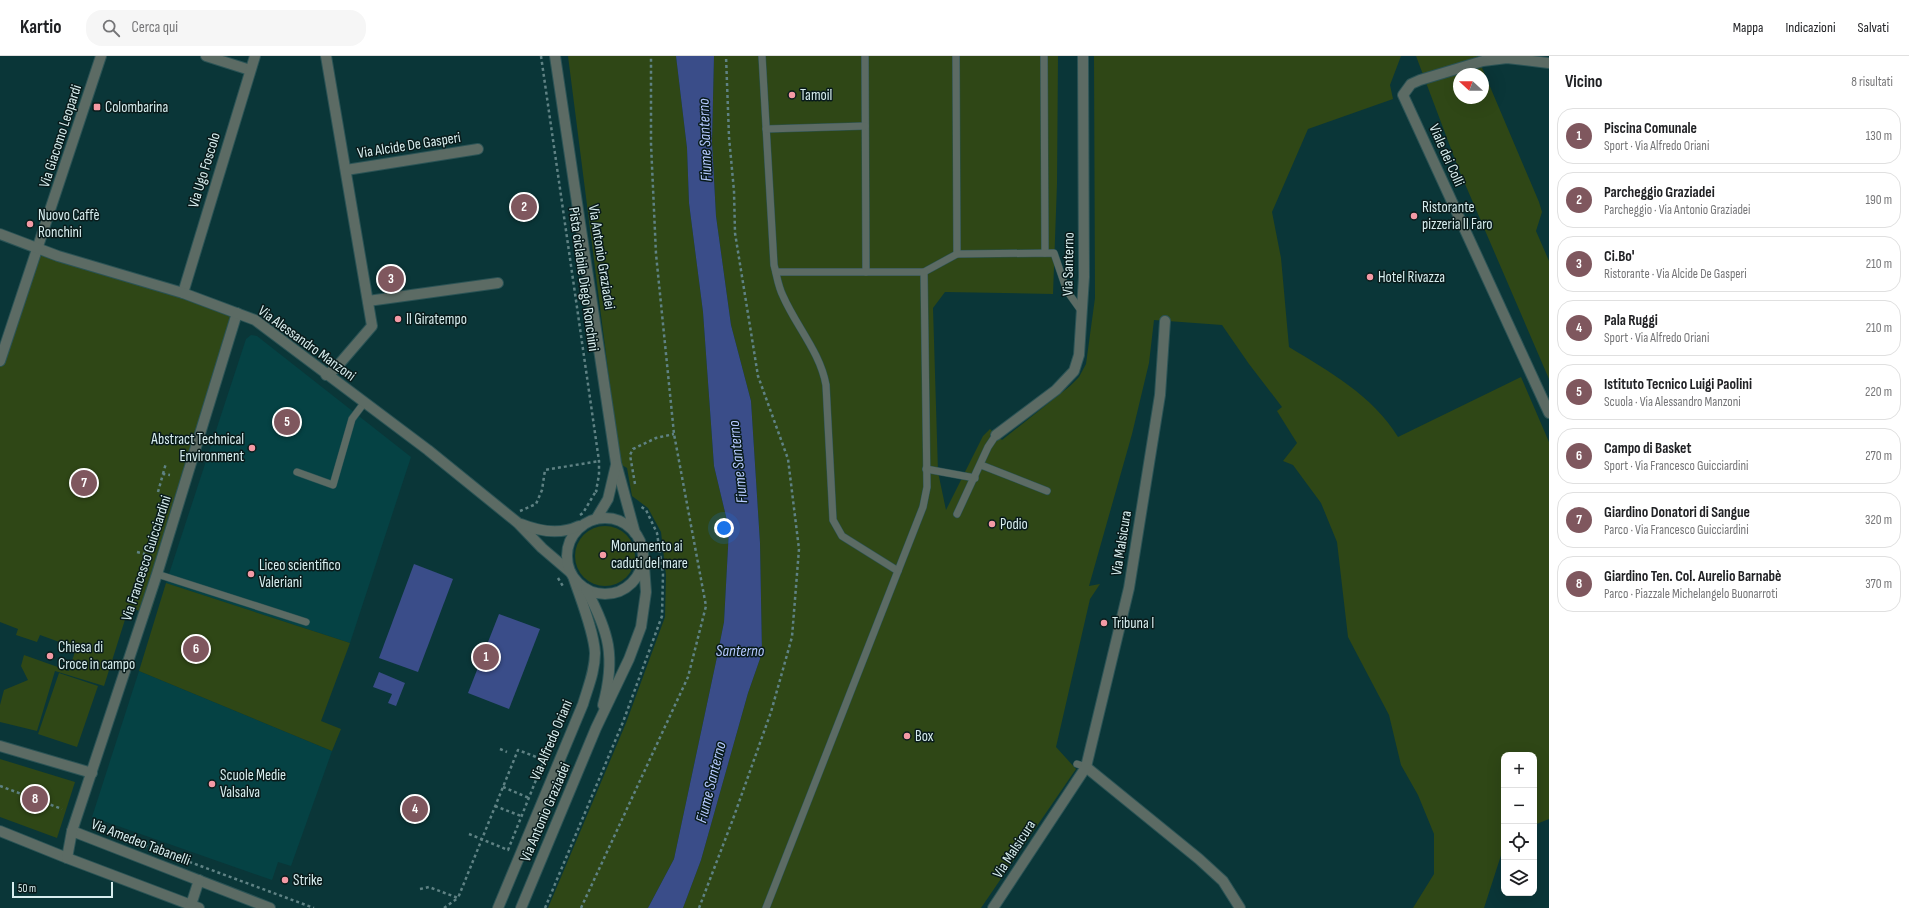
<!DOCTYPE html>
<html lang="it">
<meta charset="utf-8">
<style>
:root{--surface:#fff;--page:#f6f6f6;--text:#202124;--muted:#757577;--line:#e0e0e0;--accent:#7f575e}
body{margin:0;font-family:"Sofia Sans Condensed",sans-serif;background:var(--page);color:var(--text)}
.controls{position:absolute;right:12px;bottom:12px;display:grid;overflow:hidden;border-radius:8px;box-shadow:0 4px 16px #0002}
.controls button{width:36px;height:36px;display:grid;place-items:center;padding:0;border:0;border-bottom:1px solid var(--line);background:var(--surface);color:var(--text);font:20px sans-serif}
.compass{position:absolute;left:1453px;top:12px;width:36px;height:36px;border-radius:50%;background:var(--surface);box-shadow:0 4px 16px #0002;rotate:291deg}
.scale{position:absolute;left:12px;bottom:10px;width:101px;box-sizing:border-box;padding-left:4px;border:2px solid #d7edee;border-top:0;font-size:11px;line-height:14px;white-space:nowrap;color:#d7edee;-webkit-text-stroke:3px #091b1b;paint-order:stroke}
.you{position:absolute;left:724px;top:472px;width:14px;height:14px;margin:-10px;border:3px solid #fff;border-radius:50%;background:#1a73e8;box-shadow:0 0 0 6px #1a73e833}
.badge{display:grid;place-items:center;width:26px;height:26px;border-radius:50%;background:var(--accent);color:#fff;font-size:13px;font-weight:700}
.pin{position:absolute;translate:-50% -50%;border:2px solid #fff;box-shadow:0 1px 4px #0006}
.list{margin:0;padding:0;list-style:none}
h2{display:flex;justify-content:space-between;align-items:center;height:52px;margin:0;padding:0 16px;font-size:17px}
h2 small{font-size:13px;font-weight:400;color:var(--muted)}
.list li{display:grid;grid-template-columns:26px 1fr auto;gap:12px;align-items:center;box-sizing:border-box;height:56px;margin:0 8px 8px;padding:0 8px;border:1px solid var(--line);border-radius:16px}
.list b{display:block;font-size:15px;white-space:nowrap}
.list p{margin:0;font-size:13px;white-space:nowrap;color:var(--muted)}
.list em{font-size:13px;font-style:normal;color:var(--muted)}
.icon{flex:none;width:22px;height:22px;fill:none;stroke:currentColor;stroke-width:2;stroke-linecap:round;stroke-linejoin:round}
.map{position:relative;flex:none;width:1549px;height:852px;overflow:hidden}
header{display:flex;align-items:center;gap:24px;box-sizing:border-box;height:56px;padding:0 20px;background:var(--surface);border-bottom:1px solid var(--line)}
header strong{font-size:19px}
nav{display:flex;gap:22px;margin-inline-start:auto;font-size:14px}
.search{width:280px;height:36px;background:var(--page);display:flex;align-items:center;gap:10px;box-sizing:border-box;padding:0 14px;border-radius:16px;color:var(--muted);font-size:15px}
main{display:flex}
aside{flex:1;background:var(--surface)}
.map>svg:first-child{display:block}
.built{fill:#054244}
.green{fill:#2f4716;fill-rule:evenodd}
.water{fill:#3a4d89}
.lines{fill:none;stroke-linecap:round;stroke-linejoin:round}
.service-casing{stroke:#2b5355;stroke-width:8}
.minor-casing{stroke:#2b5355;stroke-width:12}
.tertiary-casing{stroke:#2b5355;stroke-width:12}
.path{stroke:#5f8284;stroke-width:2.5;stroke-dasharray:3 3;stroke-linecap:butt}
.service{stroke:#5c6b64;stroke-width:7}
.minor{stroke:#5c6b64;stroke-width:10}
.tertiary{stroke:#5c6b64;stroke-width:10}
.poi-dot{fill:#f49aa5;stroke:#091b1b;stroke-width:1.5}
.labels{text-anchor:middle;stroke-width:3;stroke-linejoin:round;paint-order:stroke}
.poi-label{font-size:15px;fill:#d7edee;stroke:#091b1b;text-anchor:start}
.street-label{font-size:15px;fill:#d7edee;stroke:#091b1b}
.water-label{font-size:16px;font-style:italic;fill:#b5c9ff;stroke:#091b1b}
</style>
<header>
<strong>Kartio</strong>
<div class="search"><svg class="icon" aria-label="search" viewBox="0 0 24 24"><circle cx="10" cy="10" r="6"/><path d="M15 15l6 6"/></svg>Cerca qui</div>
<nav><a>Mappa</a><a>Indicazioni</a><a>Salvati</a></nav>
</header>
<main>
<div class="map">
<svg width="1549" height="852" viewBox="0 0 1549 852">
<rect width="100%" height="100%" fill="#0a3638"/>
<g class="built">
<path d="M251 279 257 280 411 401 350 587 166 527 246 283Z"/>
<path d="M139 615 332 695 291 810 278 806 272 824 92 761Z"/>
</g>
<g class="green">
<path d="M568 0H676L687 92 689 147 703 256 714 410 729 473 724 566 717 601 674 803 648 852H548L626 667 665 561 666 519 661 476 648 452 632 440 627 412 620 408Z"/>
<path d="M714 0H1058L1057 128 1053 238 945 236 933 252 938 416 946 454 983 380 990 373 1002 384 1070 330 1079 321 1086 308 1095 242 1094 0H1401L1390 29 1393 43 1308 73 1272 156 1281 202 1289 291C1330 316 1372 339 1398 381L1521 321 1549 386V763L1534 769V699H1504V790L1484 852H1413L1434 818V778L1418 739 1401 709 1389 659 1348 581 1337 486 1321 447 1293 409 1283 405 1297 387 1277 355 1282 351 1249 308 1222 269 1154 264 1149 307 1132 378 1089 530 1100 528 1090 543 1056 691 1076 713 981 852H683L701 804 748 637 762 597 760 487 751 345 731 269 716 160 712 86Z"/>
<path d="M1416 0H1477L1539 146 1542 156 1536 175 1549 205V323L1459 114ZM1459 18H1483V42H1459Z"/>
<path d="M35 187 243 256 150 559 129 551 104 630 55 615 37 675 0 666V649L4 634 28 624 21 610 24 599 69 615 76 592 40 579 37 586 16 579 18 573 0 566V292Z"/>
<circle cx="605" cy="500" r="30"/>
<path d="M166 527 350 587 321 665 341 673 332 695 139 615Z"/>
<path d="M59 617 98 630 77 691 38 678Z"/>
<path d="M0 703 75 726 57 782 0 761Z"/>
</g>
<g class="water">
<path d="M676 0H714L712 86 716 160 731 269 751 345 760 487 762 597 748 637 701 804 683 852H648L674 803 717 601 724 566 729 473 714 410 703 256 689 147 687 92Z"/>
<path d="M414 508 453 523 418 616 379 602Z"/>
<path d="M499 558 540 573 509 653 468 637Z"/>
<path d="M379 616 405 627 396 650 388 647 392 638 373 631Z"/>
</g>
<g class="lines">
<g class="service-casing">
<g id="service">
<path d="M762 0 774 209C777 220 778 230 783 240 796 270 820 296 826 329L833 464 842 480 898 515"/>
<path d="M865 0 866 216"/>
<path d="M956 0 957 198"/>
<path d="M1044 0 1045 197"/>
<path d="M766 73 865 70"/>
<path d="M776 216H924L957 198 1054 197 1067 235 1082 256"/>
<path d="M981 409 1047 435"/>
<path d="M926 413 975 422"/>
<path d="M297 416 333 429 352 363 364 347"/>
<path d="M957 458 988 391 996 379"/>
<path d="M157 518 306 566"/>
<path d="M1077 708 1086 711"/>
<path d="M766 852 923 451 927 431 924 216"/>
</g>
</g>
<g class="minor-casing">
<g id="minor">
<path d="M206 0 250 14"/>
<path d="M1549 7 1507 2 1483 5 1420 24 1411 28 1403 39 1549 357"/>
<path d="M346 114 478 93"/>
<path d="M183 237 255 0"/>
<path d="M368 245 498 227"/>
<path d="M0 305 101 0"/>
<path d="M326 319 335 313 372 270 326 0"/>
<path d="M996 379 1056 334 1074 315 1079 299 1084 221 1083 0"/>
<path d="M0 690 92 717"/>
<path d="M1086 711 1199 803 1223 825 1240 852"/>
<path d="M0 775 67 802 199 852"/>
<path d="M72 775 270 852"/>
<path d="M67 802 72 775 157 518 237 257"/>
<path d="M190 852 199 824"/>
<path d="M498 852 583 648C588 631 595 615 595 597 594 576 581 544 574 523"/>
<path d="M993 852 1086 711 1129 532 1160 339 1165 265"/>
</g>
</g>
<g class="tertiary-casing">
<g id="tertiary">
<path d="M555 0 616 407 635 477"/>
<path d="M0 178 58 200 183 237 255 264 428 394 518 467 542 492 570 516"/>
<circle cx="605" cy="500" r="38"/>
<path d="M596 463 608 443 616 409"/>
<path d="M521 468C541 476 560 479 579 470"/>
<path d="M586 533C609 576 616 601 603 649"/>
<path d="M521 852 596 672 629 603 641 571 646 536 643 496"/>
</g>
</g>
<g class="path">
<path d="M541 0 599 405V419L596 435 599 437"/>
<path d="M163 418 166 407"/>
<path d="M635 428 630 399 633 393 656 382 674 378"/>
<path d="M158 436 163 418 170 419"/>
<path d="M520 455 536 448 542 434 545 414 599 405"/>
<path d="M580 459 583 457 596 435"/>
<path d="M137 496 145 498"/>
<path d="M143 503 151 505"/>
<path d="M558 522 564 532"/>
<path d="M500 693 507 696"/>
<path d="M0 730 62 753"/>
<path d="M503 731 529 742"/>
<path d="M495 750 521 760"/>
<path d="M469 778 508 794 544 704"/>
<path d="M133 785 314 852"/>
<path d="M420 833 429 831 458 842 518 694 544 704 567 648 572 645"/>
<path d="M444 852 458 842"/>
<path d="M545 852 623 666 662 560 663 518 657 477 646 454 640 450"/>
<path d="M581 852 688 621 706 550 674 378 656 198 651 88V0"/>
<path d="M699 852 733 763 771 656 792 581 799 493 788 403 758 320 735 177 734 135 729 81 726 0"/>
</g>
<use href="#service" class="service"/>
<use href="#minor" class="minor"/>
<use href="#tertiary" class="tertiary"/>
</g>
<g class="poi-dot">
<circle cx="792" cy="39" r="4"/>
<rect x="93" y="47" width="8" height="8" rx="2"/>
<circle cx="1414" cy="160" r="4"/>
<circle cx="30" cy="168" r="4"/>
<circle cx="1370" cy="221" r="4"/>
<circle cx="398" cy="263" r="4"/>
<circle cx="252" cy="392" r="4"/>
<circle cx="992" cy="468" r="4"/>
<circle cx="603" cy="499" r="4"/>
<circle cx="251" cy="518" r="4"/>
<circle cx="1104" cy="567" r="4"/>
<circle cx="50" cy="600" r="4"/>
<circle cx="907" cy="680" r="4"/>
<circle cx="212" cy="728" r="4"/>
<circle cx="285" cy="824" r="4"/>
</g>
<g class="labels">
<g class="poi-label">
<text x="800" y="44">Tamoil</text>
<text x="105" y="56">Colombarina</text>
<text x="1422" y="156">Ristorante<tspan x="1422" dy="17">pizzeria Il Faro</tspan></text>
<text x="38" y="164">Nuovo Caffè<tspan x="38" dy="17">Ronchini</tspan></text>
<text x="1378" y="226">Hotel Rivazza</text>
<text x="406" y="268">Il Giratempo</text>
<text x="244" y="388" text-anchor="end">Abstract Technical<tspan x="244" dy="17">Environment</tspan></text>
<text x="1000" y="473">Podio</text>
<text x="611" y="495">Monumento ai<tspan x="611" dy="17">caduti del mare</tspan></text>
<text x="259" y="514">Liceo scientifico<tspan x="259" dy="17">Valeriani</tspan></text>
<text x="1112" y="572">Tribuna I</text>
<text x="58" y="596">Chiesa di<tspan x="58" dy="17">Croce in campo</tspan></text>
<text x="915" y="685">Box</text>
<text x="220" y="724">Scuole Medie<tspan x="220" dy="17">Valsalva</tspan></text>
<text x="293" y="829">Strike</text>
</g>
<g class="street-label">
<text transform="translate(60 80) rotate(-72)" y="5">Via Giacomo Leopardi</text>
<text transform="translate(409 89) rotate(-9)" y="5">Via Alcide De Gasperi</text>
<text transform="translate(1447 99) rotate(66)" y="5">Viale dei Colli</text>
<text transform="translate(204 114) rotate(-73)" y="5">Via Ugo Foscolo</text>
<text transform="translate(602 201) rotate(81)" y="5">Via Antonio Graziadei</text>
<text transform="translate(1068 208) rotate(-89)" y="5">Via Santerno</text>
<text transform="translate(584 223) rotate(82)" y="5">Pista ciclabile Diego Ronchini</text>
<text transform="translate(307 287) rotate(36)" y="5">Via Alessandro Manzoni</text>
<text transform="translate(1121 487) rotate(-81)" y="5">Via Malsicura</text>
<text transform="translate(146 502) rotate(-72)" y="5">Via Francesco Guicciardini</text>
<text transform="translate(551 684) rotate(-67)" y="5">Via Alfredo Oriani</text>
<text transform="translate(545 756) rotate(-67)" y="5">Via Antonio Graziadei</text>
<text transform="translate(141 786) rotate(21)" y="5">Via Amedeo Tabanelli</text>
<text transform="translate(1014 793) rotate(-57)" y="5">Via Malsicura</text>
</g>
<g class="water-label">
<text transform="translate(704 84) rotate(-92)" y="6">Fiume Santerno</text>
<text transform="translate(737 406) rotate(-96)" y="6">Fiume Santerno</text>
<text x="740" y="600">Santerno</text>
<text transform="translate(710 726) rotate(-76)" y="6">Fiume Santerno</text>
</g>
</g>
</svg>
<div class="controls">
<button>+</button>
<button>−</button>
<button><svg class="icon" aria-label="locate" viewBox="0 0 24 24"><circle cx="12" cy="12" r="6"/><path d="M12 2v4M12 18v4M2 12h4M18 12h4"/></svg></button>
<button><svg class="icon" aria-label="layers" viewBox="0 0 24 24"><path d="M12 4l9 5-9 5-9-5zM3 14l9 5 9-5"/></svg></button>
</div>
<svg class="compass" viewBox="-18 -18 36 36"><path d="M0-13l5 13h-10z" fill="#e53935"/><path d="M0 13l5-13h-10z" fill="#757577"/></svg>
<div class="scale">50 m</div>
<div class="you"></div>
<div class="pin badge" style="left:486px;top:601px">1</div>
<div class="pin badge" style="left:524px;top:151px">2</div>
<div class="pin badge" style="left:391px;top:223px">3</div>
<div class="pin badge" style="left:415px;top:753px">4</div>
<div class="pin badge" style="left:287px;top:366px">5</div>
<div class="pin badge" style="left:196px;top:593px">6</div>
<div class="pin badge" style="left:84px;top:427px">7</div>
<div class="pin badge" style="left:35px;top:743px">8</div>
</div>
<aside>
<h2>Vicino<small>8 risultati</small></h2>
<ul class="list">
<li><span class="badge">1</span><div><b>Piscina Comunale</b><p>Sport · Via Alfredo Oriani</p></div><em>130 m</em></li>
<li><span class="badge">2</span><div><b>Parcheggio Graziadei</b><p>Parcheggio · Via Antonio Graziadei</p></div><em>190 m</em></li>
<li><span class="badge">3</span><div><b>Ci.Bo'</b><p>Ristorante · Via Alcide De Gasperi</p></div><em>210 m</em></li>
<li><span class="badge">4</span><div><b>Pala Ruggi</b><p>Sport · Via Alfredo Oriani</p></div><em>210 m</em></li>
<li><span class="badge">5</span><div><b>Istituto Tecnico Luigi Paolini</b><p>Scuola · Via Alessandro Manzoni</p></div><em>220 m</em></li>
<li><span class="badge">6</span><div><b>Campo di Basket</b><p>Sport · Via Francesco Guicciardini</p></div><em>270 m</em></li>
<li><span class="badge">7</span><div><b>Giardino Donatori di Sangue</b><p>Parco · Via Francesco Guicciardini</p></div><em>320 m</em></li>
<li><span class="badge">8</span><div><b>Giardino Ten. Col. Aurelio Barnabè</b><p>Parco · Piazzale Michelangelo Buonarroti</p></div><em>370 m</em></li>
</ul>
</aside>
</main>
